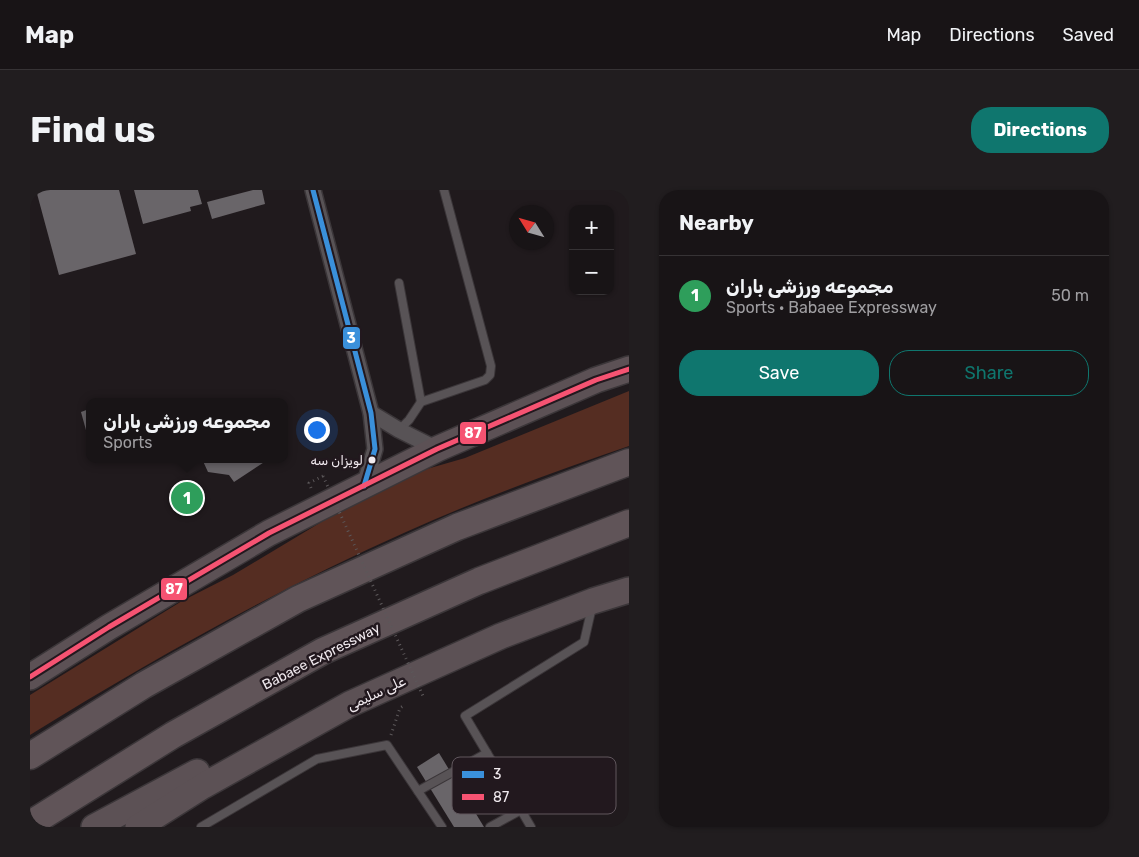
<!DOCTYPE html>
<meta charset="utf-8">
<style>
:root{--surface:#181416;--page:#211d1f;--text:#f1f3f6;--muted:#9f9ea1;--line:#363335;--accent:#0f766e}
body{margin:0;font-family:Rubik,Vazirmatn,sans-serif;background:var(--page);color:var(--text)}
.controls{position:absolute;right:15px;top:15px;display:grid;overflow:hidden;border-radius:10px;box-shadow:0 1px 4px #0004}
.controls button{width:45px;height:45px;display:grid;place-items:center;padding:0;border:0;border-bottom:1px solid var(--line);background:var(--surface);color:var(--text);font:25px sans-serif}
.compass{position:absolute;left:479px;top:15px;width:45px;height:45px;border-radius:50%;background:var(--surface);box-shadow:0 1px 4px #0004;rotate:307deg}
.you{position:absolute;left:286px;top:239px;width:18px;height:18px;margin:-12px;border:4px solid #fff;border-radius:50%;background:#1a73e8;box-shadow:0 0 0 8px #1a73e833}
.badge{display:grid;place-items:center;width:32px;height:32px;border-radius:50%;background:var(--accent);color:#fff;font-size:16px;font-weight:700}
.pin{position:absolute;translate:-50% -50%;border:2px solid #fff;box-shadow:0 1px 5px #0006}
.popup{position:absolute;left:56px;top:208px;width:202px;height:65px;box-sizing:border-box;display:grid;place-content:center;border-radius:10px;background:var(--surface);filter:drop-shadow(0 1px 4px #0005);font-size:16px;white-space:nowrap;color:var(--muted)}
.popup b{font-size:19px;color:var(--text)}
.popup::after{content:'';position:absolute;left:50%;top:100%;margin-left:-10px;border:10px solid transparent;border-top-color:var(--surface)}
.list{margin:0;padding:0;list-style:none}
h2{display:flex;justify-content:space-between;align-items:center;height:65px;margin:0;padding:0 20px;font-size:21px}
h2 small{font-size:16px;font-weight:400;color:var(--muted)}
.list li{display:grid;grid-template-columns:32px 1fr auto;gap:15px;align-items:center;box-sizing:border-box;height:80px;padding:0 20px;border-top:1px solid var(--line)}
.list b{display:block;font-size:19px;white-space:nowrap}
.list p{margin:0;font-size:16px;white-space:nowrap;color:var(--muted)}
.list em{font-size:16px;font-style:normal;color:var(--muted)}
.actions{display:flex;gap:10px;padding:15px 20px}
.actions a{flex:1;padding:11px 0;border:1px solid var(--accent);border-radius:20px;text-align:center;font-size:18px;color:var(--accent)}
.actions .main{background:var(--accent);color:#fff}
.map{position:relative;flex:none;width:599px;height:637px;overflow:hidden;border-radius:20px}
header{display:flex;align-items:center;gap:30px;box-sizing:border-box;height:70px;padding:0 25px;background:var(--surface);border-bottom:1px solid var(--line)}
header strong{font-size:24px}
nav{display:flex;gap:28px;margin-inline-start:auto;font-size:18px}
.intro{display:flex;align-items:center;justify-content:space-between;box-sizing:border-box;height:120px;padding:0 30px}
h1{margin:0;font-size:35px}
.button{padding:12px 22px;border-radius:20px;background:var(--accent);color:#fff;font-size:18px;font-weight:700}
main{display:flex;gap:30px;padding:0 30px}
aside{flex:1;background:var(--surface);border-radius:20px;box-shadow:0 1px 4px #0004}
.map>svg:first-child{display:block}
.green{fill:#552d22}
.building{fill:#696569}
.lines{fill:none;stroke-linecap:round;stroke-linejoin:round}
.service-casing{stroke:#3b3639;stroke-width:10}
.minor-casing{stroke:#3b3639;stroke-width:18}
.primary-casing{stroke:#3b3639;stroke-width:28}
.trunk-casing{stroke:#3b3639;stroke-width:29}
.path{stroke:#5c585a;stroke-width:3;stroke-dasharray:1 4;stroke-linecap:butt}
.service{stroke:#585356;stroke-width:8}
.minor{stroke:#585356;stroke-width:15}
.primary{stroke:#5c5155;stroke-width:25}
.trunk{stroke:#605458;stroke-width:26}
.path-bridge{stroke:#5c585a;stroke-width:3;stroke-dasharray:1 4;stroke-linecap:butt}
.bus-1-casing{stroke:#22181e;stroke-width:9}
.bus-2-casing{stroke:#22181e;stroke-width:9}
.bus-1{stroke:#3a90db;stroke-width:5}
.bus-2{stroke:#f65372;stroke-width:5}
.bus-dot{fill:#f1eaef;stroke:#22181e;stroke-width:2}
.labels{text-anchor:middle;stroke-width:5;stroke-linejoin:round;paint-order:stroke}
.bus-label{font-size:13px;fill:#f1eaef;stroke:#22181e;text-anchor:end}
.street-label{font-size:14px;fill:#f1eaef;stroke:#22181e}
.key{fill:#22181e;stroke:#60575d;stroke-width:1}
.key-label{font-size:14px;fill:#f1eaef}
.line-badge{stroke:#22181e;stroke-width:2}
.badge-label{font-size:14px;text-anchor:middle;font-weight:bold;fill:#fff}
</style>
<header>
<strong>Map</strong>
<nav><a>Map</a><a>Directions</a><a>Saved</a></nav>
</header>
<div class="intro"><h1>Find us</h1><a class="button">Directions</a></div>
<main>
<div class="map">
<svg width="599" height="637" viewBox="0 0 599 637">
<rect width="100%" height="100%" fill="#201a1d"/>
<path class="green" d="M599 201V256C524 282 449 309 376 342 246 400 121 470 0 545V505L152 411 203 385 313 319 376 285 435 268Z"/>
<g class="building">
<path d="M6 0H89L106 64 29 85Z"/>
<path d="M104 0H168L172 14 160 17 161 21 113 34Z"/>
<path d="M223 0H232L235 14 182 29 177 12Z"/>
<path d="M59 219V251L51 222Z"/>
<path d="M172 269H239L204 292 199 285 178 282Z"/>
<path d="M409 563 454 637H424L387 577Z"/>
</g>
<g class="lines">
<g class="service-casing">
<g id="service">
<path d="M369 93 391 212"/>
<path d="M369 240 379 230 391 212 455 190 460 185 461 176 414 0"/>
<path d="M388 601 457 563"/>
<path d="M171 637 287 569 357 555 412 637"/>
<path d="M460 637 491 620"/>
<path d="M501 637 435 526 554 452 562 417"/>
</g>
</g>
<g class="minor-casing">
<g id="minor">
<path d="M283 0 341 223 345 259 334 296"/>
<path d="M341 223 369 240 407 259"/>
</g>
</g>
<g class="primary-casing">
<g id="primary">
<path d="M0 487 79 437 239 343 407 259 566 190 599 179"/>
<path d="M64 637 167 582"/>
<path d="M108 637 173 596 320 514 471 446 563 411 599 400"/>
</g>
</g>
<g class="trunk-casing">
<g id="trunk">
<path d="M0 566 114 495 268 409 427 337 599 272"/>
<path d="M0 634 143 545 293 461 449 391 599 333"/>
</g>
</g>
<g class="path">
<path d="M281 298 279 293 293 286"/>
<path d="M361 545 370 518 373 516"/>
</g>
<use href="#service" class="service"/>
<use href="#minor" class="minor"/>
<use href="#primary" class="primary"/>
<use href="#trunk" class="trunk"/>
<path class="path-bridge" d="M293 286 393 506"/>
<g class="bus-1-casing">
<path id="bus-1" d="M283 0 341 223 345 259 334 296"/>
</g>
<g class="bus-2-casing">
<path id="bus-2" d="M0 487 79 437 239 343 407 259 566 190 599 179"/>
</g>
<use href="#bus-1" class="bus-1"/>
<use href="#bus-2" class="bus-2"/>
</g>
<circle class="bus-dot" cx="342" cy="270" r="4.5"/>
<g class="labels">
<g class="bus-label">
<text x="333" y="275">لویزان سه</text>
</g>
<g class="street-label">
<text transform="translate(291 466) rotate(-27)" y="5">Babaee Expressway</text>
<text transform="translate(346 503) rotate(-25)" y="5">علی سلیمی</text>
</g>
</g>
<rect x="422" y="567" width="164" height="57" rx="8" class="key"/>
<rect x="432" y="581" width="22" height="7" fill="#3a90db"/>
<rect x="432" y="604" width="22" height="6" fill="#f65372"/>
<g class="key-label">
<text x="463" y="589">3</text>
<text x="463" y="612">87</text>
</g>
<g class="line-badge">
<rect x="312" y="136" width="19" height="24" rx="5" fill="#3a90db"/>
<rect x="429" y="231" width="28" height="24" rx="5" fill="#f65372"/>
<rect x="130" y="387" width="28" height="24" rx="5" fill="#f65372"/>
</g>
<g class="badge-label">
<text x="321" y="153">3</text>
<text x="443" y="248">87</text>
<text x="144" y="404">87</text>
</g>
</svg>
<div class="controls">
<button>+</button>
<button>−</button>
</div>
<svg class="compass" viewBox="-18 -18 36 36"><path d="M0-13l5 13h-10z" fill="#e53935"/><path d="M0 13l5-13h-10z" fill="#9f9ea1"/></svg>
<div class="you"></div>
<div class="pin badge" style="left:157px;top:308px;background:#2e9e5b">1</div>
<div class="popup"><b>مجموعه ورزشی باران</b>Sports</div>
</div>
<aside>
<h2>Nearby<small></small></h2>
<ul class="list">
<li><span class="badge" style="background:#2e9e5b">1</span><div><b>مجموعه ورزشی باران</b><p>Sports · Babaee Expressway</p></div><em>50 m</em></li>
</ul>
<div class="actions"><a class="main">Save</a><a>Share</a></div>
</aside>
</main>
